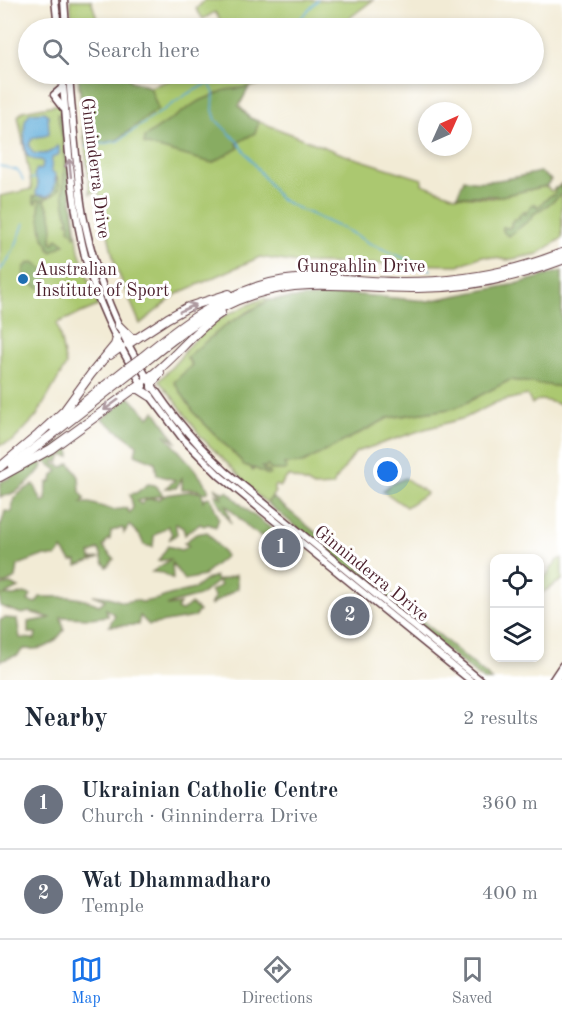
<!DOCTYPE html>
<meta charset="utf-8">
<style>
:root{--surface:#fff;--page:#f2f2f3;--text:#1f2937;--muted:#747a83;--line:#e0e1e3;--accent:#1a73e8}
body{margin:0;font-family:"Old Standard TT",serif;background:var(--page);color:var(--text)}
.controls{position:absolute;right:18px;bottom:18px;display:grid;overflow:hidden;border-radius:12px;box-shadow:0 3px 9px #0003}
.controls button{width:54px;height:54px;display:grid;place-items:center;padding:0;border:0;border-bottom:2px solid var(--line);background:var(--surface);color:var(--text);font:30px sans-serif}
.compass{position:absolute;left:418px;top:102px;width:54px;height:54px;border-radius:50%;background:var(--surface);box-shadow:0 3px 9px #0003;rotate:45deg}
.you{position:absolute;left:388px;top:472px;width:21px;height:21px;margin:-15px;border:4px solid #fff;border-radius:50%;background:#1a73e8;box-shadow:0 0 0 9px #1a73e833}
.badge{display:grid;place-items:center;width:39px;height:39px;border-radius:50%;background:var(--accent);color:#fff;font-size:20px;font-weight:700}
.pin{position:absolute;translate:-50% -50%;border:3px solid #fff;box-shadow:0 2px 6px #0006}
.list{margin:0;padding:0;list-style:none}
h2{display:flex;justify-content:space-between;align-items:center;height:78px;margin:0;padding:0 24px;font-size:26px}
h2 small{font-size:20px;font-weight:400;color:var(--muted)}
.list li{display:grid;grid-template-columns:39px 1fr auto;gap:18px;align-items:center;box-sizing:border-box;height:90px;padding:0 24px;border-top:2px solid var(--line)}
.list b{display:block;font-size:22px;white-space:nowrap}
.list p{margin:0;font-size:20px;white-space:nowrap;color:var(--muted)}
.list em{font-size:20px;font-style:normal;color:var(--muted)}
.icon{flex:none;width:33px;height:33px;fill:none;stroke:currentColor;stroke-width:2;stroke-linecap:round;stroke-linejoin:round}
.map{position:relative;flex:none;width:562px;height:680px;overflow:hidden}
.search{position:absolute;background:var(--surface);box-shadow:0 3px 9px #0003;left:18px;right:18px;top:18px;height:66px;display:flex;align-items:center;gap:15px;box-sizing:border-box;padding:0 21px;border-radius:33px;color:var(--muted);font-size:22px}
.sheet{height:258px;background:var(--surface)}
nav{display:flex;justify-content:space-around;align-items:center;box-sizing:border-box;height:84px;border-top:2px solid var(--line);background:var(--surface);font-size:16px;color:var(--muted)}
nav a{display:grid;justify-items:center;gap:3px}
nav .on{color:var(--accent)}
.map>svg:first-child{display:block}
.green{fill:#abc870;stroke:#7a744e;stroke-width:1.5}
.forest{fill:#88ac62;stroke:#696646;stroke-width:1.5}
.water{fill:#61adda;stroke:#566682;stroke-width:1.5}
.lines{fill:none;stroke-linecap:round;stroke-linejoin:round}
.stream{stroke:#61adda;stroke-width:1.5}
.secondary-casing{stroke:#633e44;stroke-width:8}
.primary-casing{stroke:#633e44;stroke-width:9}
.motorway-casing{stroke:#633e44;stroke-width:10}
.secondary{stroke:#fff;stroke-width:5}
.primary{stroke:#fff;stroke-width:6}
.motorway{stroke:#fff;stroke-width:8}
.motorway-bridge-casing{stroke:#633e44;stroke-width:10;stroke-linecap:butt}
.motorway-bridge{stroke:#fff;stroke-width:8}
.oneway{stroke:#ae9aa0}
.poi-dot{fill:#1f6fb2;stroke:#fff;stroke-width:2}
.labels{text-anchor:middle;stroke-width:6;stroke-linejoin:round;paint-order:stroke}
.street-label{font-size:18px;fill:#4a1f2b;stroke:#fff}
.poi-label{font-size:18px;fill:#4a1f2b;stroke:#fff;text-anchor:start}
</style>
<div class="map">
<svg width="562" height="680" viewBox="0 0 562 680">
<rect width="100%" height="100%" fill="#fff"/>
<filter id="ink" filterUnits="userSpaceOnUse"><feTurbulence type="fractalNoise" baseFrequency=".0167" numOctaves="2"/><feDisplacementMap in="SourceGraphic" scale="12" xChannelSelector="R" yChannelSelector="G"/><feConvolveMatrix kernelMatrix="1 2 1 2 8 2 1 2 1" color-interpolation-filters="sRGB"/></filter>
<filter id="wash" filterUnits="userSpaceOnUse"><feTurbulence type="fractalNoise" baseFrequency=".008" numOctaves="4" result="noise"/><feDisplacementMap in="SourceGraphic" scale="24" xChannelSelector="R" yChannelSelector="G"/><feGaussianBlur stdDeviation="1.35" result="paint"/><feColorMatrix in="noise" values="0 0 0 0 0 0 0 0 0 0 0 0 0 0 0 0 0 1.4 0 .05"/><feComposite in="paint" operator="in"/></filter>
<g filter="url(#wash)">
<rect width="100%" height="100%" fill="#f2ebd5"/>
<g class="green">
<path d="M70 0H91L100 28H73Z"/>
<path d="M205 0H373L336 28H223L224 26 215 12 203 19 196 9Z"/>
<path d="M78 74H126L131 81 150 87 188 74H277L262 84 249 87 239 106 250 118 342 154 422 179V184L455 196 492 198 546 186 551 191 562 185V238L538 254 507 260 482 256 459 265 297 263 260 257 177 294 140 324 115 265 98 190 90 194Z"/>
<path d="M60 104 79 251 98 306 57 323 66 365 36 417 13 441 0 445V196L32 189 18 116 23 111Z"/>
<path d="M264 298 269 300 227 324 187 358 192 365 195 414 241 461 348 439 388 418 455 408 510 380 562 387V405C552 403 539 396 532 404L527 395 497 402 465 418 425 429 356 452 335 481 333 486 314 487 307 483 288 476 279 487 276 485 274 487V491L275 492 267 503 257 495 231 467 202 438 175 400 159 381 179 359 190 344 207 329 224 316Z"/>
<path d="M405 478 427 493 406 507 383 491 390 485Z"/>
<path d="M562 558V580L540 594V599V584L542 582 557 560Z"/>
</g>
<g class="forest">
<path d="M78 74H126L131 81 150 87 158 109 117 140 86 147Z"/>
<path d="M249 87 239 106 250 118 259 122 255 133 237 143 239 148 212 163 144 144 145 137 197 102 225 90Z"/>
<path d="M58 114 62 115 76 236H74L73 232 69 229 70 223 67 222 69 219C58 193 67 172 64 147 62 136 59 125 58 114Z"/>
<path d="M540 172 551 180 546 186 501 196H457L464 179C481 186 521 176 540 172Z"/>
<path d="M57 177C65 191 53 196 42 200H44C52 213 55 227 51 242L54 243 57 238 65 244 52 252 49 249 48 243 43 238 39 212 40 200H37L36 202V203H34L33 197 39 195C52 200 54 186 57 177Z"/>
<path d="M561 184 562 194 545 207H543L542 209 532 215 533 217 509 236C505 235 502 231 503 227L508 228 511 227V223L514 219 519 218V216L522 212 526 214 524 211H527L533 204H536V206L538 207 551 195H554L555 191 554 188H557Z"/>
<path d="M34 262 46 271 50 288 45 290C39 288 32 285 27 280 20 272 24 263 34 262Z"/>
<path d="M562 271V387L510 380 456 408 388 418 303 463 284 464 287 469 285 470H271L267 465 266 468 262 467 265 471H269L270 474 268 475C263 473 258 469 253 468L254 470 253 471 250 467 243 465 242 462 195 414 174 382 192 365 187 357 227 324 269 300 349 294 428 301 516 284Z"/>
<path d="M129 397 149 417 155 411 177 443 165 434C178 452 201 473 209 491L206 493 194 489H182V478L176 488H165L175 480 157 475 155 462 135 454 137 445 102 419Z"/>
<path d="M90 424 70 447V457L62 455 59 463 54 461V464L63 467 70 463 79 477 80 492 84 497V500L81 503H90L113 510 126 508 130 513 133 507 130 494 136 493 148 484 155 485 163 495 137 501 141 504 147 499H159L166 495 192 491 202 493 203 501 205 498 210 497 219 518 216 527 208 524 204 526 200 524C195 529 190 528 185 535L183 528 175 523 177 534 169 540 172 534 168 526 154 536 153 547 144 545 140 536 129 525 124 533 123 528 111 531 110 540 108 539 103 547 114 559 107 567 103 562 99 549 90 554 91 559 100 558 77 566V561H71L62 549 56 557 42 556 18 565 16 578 6 583 0 584V524L1 525 5 511 12 512C12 495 21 492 34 484L42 502 46 500 47 483 52 481 53 475 58 471 46 462H40L43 466C32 480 19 494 0 497V482L10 478 13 472Z"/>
<path d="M215 487 223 493 227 491 249 512 279 534 283 541 279 542 275 548 268 545 264 535 260 536 250 529 226 505 231 524 216 498 215 493 223 499Z"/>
<path d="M272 497 382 586 492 680H483L267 503Z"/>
<path d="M207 532 226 556 209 570 204 576 184 580 172 563 173 579 163 573 152 572 171 559 158 561 168 546 181 550 189 546 184 543 196 534Z"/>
<path d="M236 575 238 588 209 606 215 597 210 591 215 589 221 585 217 582 199 596 173 603 167 606 180 604 177 609 181 611 191 604 199 611 194 617 149 625 140 616 138 625 109 626 115 615 106 609 108 616 90 618 61 617 64 630C52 647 44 650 23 649L18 655 0 661V620L5 618 17 619 20 638 35 639 36 633H28V622L51 618 29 612 22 614 0 606V586L10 584 19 588 4 595 14 596 24 593 31 595 28 601 36 603 40 597C63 597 78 595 99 605L105 600 93 595 109 597 123 602 135 600 142 602 158 599 169 595 194 589 206 580 215 576 217 581Z"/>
</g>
<path class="water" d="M44 112 48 115 49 134C42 139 31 133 29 146L33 153C44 155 50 154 57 146L59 147V154L52 158 51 171 55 174C56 181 55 194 47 196 46 196 37 195 37 195L36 193 38 184 34 175 37 169 40 170 42 169 43 162 41 160C36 160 31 160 27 155 24 151 24 127 25 121 25 120 29 115 30 113Z"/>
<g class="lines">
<g class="stream">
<path d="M291 28 318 0"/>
<path d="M209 82 214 93 213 110 216 120 237 141 279 198 293 206 348 231 369 243 431 270"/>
<path d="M86 147 118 141 187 94 227 74"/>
<path d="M0 166 17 170 20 173 23 180"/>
<path d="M31 179 35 178"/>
<path d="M0 271C12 256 18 241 24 223"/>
</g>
</g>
</g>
<g filter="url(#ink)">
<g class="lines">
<g class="secondary-casing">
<g id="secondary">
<path d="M552 680 562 665"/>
<path d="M557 680 562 672"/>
</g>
</g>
<g class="primary-casing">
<g id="primary">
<path d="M55 0 58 28"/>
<path d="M64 0 66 28"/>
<path d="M62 74C68 136 70 199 86 260 98 305 119 347 143 386"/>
<path d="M69 74C71 104 74 134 77 165 79 184 80 205 85 224 105 319 154 406 225 471L480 680"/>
<path d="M54 95 61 89 63 85"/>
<path d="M56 99 63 108"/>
<path d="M149 394 183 439 220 476 470 680"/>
</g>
</g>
<g class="motorway-casing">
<g id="motorway">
<path d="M119 326 131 338H137"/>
<path d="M128 344 168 318 188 307 229 294"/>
<path d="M110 355 121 347"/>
<path d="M142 357C180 326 211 302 259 286 304 272 350 281 396 282 453 283 508 274 562 253"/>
<path d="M145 362C178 335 211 308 252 295 307 277 355 288 411 288 462 289 514 278 562 260"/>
<path d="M147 379C175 359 193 331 221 313"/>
<path d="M152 387V383L160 373"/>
<path d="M133 389H139L150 396"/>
<path d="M53 427 127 368"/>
<path d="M12 466 131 373"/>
<path d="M0 467 38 435 64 411 91 374 115 345 117 338"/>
<path d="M0 477 51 449 142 383"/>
</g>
</g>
<use href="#secondary" class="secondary"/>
<use href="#primary" class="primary"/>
<use href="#motorway" class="motorway"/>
<g class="motorway-bridge-casing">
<g id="motorway-bridge">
<path d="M127 368 142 357"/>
<path d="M131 373 145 362"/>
</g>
</g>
<use href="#motorway-bridge" class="motorway-bridge"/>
</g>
<defs><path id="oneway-shaft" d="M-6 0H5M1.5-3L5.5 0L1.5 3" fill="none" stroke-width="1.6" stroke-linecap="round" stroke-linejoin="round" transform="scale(1.5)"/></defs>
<g class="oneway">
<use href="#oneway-shaft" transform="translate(70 168) rotate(-96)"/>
<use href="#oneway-shaft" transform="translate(188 308) rotate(-24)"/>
<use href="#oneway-shaft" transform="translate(111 405) rotate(144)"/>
</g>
</g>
<circle class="poi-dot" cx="23" cy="279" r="6"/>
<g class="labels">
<g class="street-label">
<text transform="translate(96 168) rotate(83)" y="6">Ginninderra Drive</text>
<text x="361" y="272">Gungahlin Drive</text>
<text transform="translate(372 573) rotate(39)" y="6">Ginninderra Drive</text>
</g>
<g class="poi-label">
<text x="35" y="275">Australian<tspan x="35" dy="21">Institute of Sport</tspan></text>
</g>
</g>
</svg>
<div class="controls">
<button><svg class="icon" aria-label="locate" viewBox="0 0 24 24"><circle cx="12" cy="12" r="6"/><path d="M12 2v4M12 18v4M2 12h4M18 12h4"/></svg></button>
<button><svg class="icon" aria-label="layers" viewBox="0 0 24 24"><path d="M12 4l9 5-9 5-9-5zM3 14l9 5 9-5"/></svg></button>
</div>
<svg class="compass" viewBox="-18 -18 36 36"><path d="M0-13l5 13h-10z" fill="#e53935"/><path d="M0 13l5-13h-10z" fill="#747a83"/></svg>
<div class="you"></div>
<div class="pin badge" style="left:281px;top:548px;background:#6b7280">1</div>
<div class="pin badge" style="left:350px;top:616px;background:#6b7280">2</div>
<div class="search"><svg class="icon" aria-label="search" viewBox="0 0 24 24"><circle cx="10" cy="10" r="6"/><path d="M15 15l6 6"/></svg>Search here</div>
</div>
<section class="sheet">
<h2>Nearby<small>2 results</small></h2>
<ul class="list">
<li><span class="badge" style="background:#6b7280">1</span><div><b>Ukrainian Catholic Centre</b><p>Church · Ginninderra Drive</p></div><em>360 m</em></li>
<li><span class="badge" style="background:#6b7280">2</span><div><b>Wat Dhammadharo</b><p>Temple</p></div><em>400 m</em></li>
</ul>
</section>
<nav>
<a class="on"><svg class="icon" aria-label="map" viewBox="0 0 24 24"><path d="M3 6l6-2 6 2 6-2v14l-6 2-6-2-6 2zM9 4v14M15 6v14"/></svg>Map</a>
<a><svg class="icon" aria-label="directions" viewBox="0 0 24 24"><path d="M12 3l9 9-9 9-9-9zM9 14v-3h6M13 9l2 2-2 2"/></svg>Directions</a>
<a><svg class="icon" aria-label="saved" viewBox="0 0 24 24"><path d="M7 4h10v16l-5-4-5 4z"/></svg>Saved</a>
</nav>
